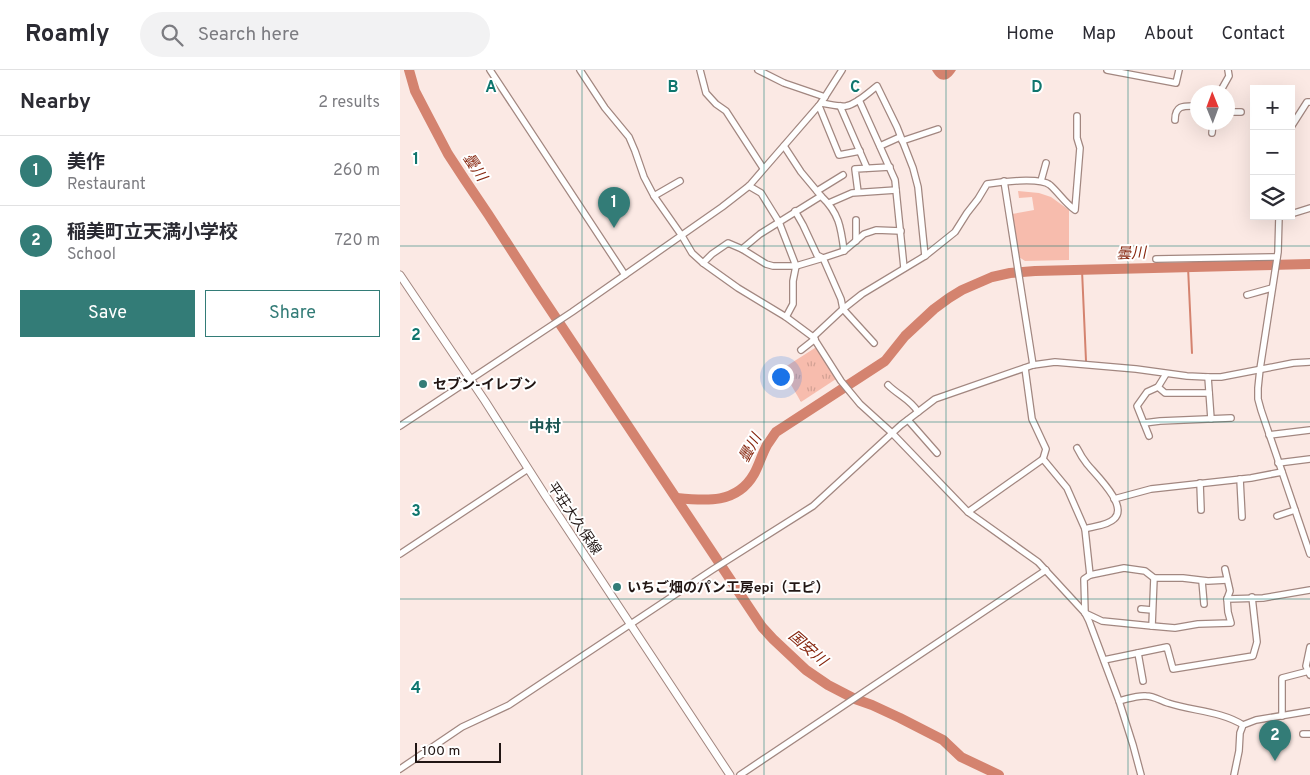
<!DOCTYPE html>
<meta charset="utf-8">
<style>
:root{--surface:#fff;--page:#f2f2f3;--text:#2b2b33;--muted:#7c7c81;--line:#e1e1e2;--accent:#337c77}
body{margin:0;font-family:Overpass,"Noto Sans JP",sans-serif;background:var(--page);color:var(--text)}
.controls{position:absolute;right:15px;top:15px;display:grid;overflow:hidden;border-radius:0px;box-shadow:0 5px 20px #0002}
.controls button{width:45px;height:45px;display:grid;place-items:center;padding:0;border:0;border-bottom:1px solid var(--line);background:var(--surface);color:var(--text);font:25px sans-serif}
.compass{position:absolute;left:790px;top:15px;width:45px;height:45px;border-radius:50%;background:var(--surface);box-shadow:0 5px 20px #0002;rotate:359deg}
.scale{position:absolute;left:15px;bottom:12px;width:86px;box-sizing:border-box;padding-left:5px;border:2px solid #211614;border-top:0;font-size:14px;line-height:18px;white-space:nowrap;color:#211614;-webkit-text-stroke:4px #fff;paint-order:stroke}
.you{position:absolute;left:380px;top:306px;width:18px;height:18px;margin:-12px;border:4px solid #fff;border-radius:50%;background:#1a73e8;box-shadow:0 0 0 8px #1a73e833}
.badge{display:grid;place-items:center;width:32px;height:32px;border-radius:50%;background:var(--accent);color:#fff;font-size:16px;font-weight:700}
.pin{position:absolute;translate:-50% -41px;filter:drop-shadow(0 1px 2px #0008)}
.pin::after{content:'';position:absolute;top:26px;width:18px;height:15px;background:inherit;clip-path:polygon(0 0,100% 0,50% 100%)}
.list{margin:0;padding:0;list-style:none}
h2{display:flex;justify-content:space-between;align-items:center;height:65px;margin:0;padding:0 20px;font-size:21px}
h2 small{font-size:16px;font-weight:400;color:var(--muted)}
.list li{display:grid;grid-template-columns:32px 1fr auto;gap:15px;align-items:center;box-sizing:border-box;height:70px;padding:0 20px;border-top:1px solid var(--line)}
.list b{display:block;font-size:19px;white-space:nowrap}
.list p{margin:0;font-size:16px;white-space:nowrap;color:var(--muted)}
.list em{font-size:16px;font-style:normal;color:var(--muted)}
.actions{display:flex;gap:10px;padding:15px 20px}
.actions a{flex:1;padding:11px 0;border:1px solid var(--accent);border-radius:0px;text-align:center;font-size:18px;color:var(--accent)}
.actions .main{background:var(--accent);color:#fff}
.icon{flex:none;width:28px;height:28px;fill:none;stroke:currentColor;stroke-width:2;stroke-linecap:round;stroke-linejoin:round}
.map{position:relative;flex:none;width:910px;height:705px;overflow:hidden}
header{display:flex;align-items:center;gap:30px;box-sizing:border-box;height:70px;padding:0 25px;background:var(--surface);border-bottom:1px solid var(--line)}
header strong{font-size:24px}
nav{display:flex;gap:28px;margin-inline-start:auto;font-size:18px}
.search{width:350px;height:45px;background:var(--page);display:flex;align-items:center;gap:12px;box-sizing:border-box;padding:0 18px;border-radius:28px;color:var(--muted);font-size:19px}
main{display:flex}
aside{flex:1;background:var(--surface)}
.map>svg:first-child{display:block}
.park{fill:url(#park-tufts)}
.pitch{fill:#f7bcad}
.water{fill:url(#water-ripples)}
.lines{fill:none;stroke-linecap:round;stroke-linejoin:round}
.stream{stroke:#d4836f;stroke-width:2}
.river{stroke:#d4836f;stroke-width:10}
.minor-casing{stroke:#a28780;stroke-width:8}
.major-casing{stroke:#a28780;stroke-width:9}
.minor{stroke:#fff;stroke-width:5.5}
.major{stroke:#fff;stroke-width:7}
.grid{fill:none;stroke:#0f766e;stroke-width:1;stroke-opacity:0.55}
.poi-dot{fill:#337c77;stroke:#fff;stroke-width:2}
.labels{text-anchor:middle;stroke-width:4;stroke-linejoin:round;paint-order:stroke}
.poi-label{font-size:14px;font-weight:bold;fill:#211614;stroke:#fff;text-anchor:start}
.street-label{font-size:14px;fill:#211614;stroke:#fff}
.water-label{font-size:15px;font-style:italic;fill:#86250d;stroke:#fff}
.quarter-label{font-size:16px;font-weight:bold;fill:#1c5754;stroke:#fff}
.grid-label{font-size:16px;text-anchor:middle;font-weight:bold;fill:#0f766e;stroke:#fff;stroke-width:4;stroke-linejoin:round;paint-order:stroke}
</style>
<header>
<strong>Roamly</strong>
<div class="search"><svg class="icon" aria-label="search" viewBox="0 0 24 24"><circle cx="10" cy="10" r="6"/><path d="M15 15l6 6"/></svg>Search here</div>
<nav><a>Home</a><a>Map</a><a>About</a><a>Contact</a></nav>
</header>
<main>
<aside>
<h2>Nearby<small>2 results</small></h2>
<ul class="list">
<li><span class="badge">1</span><div><b>美作</b><p>Restaurant</p></div><em>260 m</em></li>
<li><span class="badge">2</span><div><b>稲美町立天満小学校</b><p>School</p></div><em>720 m</em></li>
</ul>
<div class="actions"><a class="main">Save</a><a>Share</a></div>
</aside>
<div class="map">
<svg width="910" height="705" viewBox="0 0 910 705">
<defs>
<pattern id="park-tufts" width="24" height="20" patternUnits="userSpaceOnUse" patternTransform="scale(1.25)"><rect width="24" height="20" fill="#f7bcad"/><path d="M3 7l-1-3M5 7V3M7 7l1-3M15 17l-1-3M17 17v-4M19 17l1-3" fill="none" stroke="#d3a194"/></pattern>
<pattern id="water-ripples" width="26" height="14" patternUnits="userSpaceOnUse" patternTransform="scale(1.25)"><rect width="26" height="14" fill="#d4836f"/><path d="M2 4q2-2 4 0t4 0M15 11q2-2 4 0t4 0" fill="none" stroke="#ac6a5a"/></pattern>
</defs>
<rect width="100%" height="100%" fill="#fbe9e4"/>
<path class="park" d="M418 276 436 309 401 332 382 299Z"/>
<path class="pitch" d="M618 121 639 123 651 127 669 140V190L625 191 619 187 612 144 634 140 632 127 619 128Z"/>
<path class="water" d="M532 0H556C548 13 539 13 532 0Z"/>
<g class="lines">
<g class="stream">
<path d="M788 197 792 283"/>
<path d="M682 200 686 291"/>
</g>
<g class="river">
<path d="M9 0 15 21 28 46 48 84 65 110 88 144 138 221 362 557 373 569 406 600 428 615 455 629 472 635 500 648 543 670 561 687 599 705"/>
<path d="M277 428C306 431 337 434 354 404 359 395 362 384 367 375 370 371 373 366 376 362L485 291 505 266 534 239 549 228 562 220 592 207 610 203 635 201 910 194"/>
</g>
<g class="minor-casing">
<g id="minor">
<path d="M90 0 225 205"/>
<path d="M180 0 205 38 229 67 235 81 244 107 254 126 282 166 292 183 303 193 338 218 386 247 413 267 441 311 460 334 492 363 568 442 638 492 685 543 689 551 719 631 733 675 741 705"/>
<path d="M300 0 306 23 316 34 326 41 363 98"/>
<path d="M358 0 384 13 425 27"/>
<path d="M707 0 776 13 779 0"/>
<path d="M820 22 829 6 828 0"/>
<path d="M459 30 495 110 504 198"/>
<path d="M421 33C429 34 438 37 446 36 457 34 469 22 477 16L497 57 513 98 518 117 525 186"/>
<path d="M419 36 439 85 460 81"/>
<path d="M440 36 467 98"/>
<path d="M828 42H841"/>
<path d="M775 50C775 34 785 36 798 36"/>
<path d="M891 57 907 32H910"/>
<path d="M812 63 813 52"/>
<path d="M502 71 538 59"/>
<path d="M480 76 500 67"/>
<path d="M604 111 633 295"/>
<path d="M641 111 646 93"/>
<path d="M349 116 361 123 379 152 396 196 393 211V234L386 247"/>
<path d="M417 121 443 105"/>
<path d="M458 122 455 99 490 97"/>
<path d="M254 126 280 111"/>
<path d="M421 126C439 143 441 157 444 181"/>
<path d="M429 133 452 123 496 120"/>
<path d="M395 141 403 155 417 185 423 188 441 229 443 239 474 273"/>
<path d="M891 144 910 138"/>
<path d="M879 146 878 182 860 299 858 318V329L861 340 910 484"/>
<path d="M456 150V171"/>
<path d="M342 179 360 164 421 126 401 102 384 76"/>
<path d="M756 189 877 187"/>
<path d="M303 193 312 184 328 173 342 179 366 194 373 196H396L423 188 444 181 464 164 476 160 501 161"/>
<path d="M847 225 872 218"/>
<path d="M413 267 443 239 462 224 525 186 555 162 567 143 578 129 587 114C599 112 640 107 650 115 659 123 665 133 675 140L680 78 677 68V46"/>
<path d="M401 280 415 269"/>
<path d="M625 298 632 349 646 379 643 389 667 418 685 459 690 505"/>
<path d="M808 307 811 349"/>
<path d="M488 315C498 325 511 330 518 342"/>
<path d="M758 317 765 323H809"/>
<path d="M508 350 537 383"/>
<path d="M744 353 760 351 831 348"/>
<path d="M0 356 172 242 322 137 349 116 421 33 442 0"/>
<path d="M869 365 910 360"/>
<path d="M749 366 737 336 747 322 758 317 766 304"/>
<path d="M677 378C680 384 683 389 687 394 696 405 729 436 714 449 707 456 693 456 685 459"/>
<path d="M878 393 910 389"/>
<path d="M840 409 842 447"/>
<path d="M800 413 801 440"/>
<path d="M714 429 751 419 851 408 882 402"/>
<path d="M568 442 643 389"/>
<path d="M877 446 895 440"/>
<path d="M0 484 128 399"/>
<path d="M825 499 830 521 827 529"/>
<path d="M802 511 804 534"/>
<path d="M741 539 752 540"/>
<path d="M685 543 702 551 752 556 775 558 798 554 831 553 828 542 827 529 863 528 910 520"/>
<path d="M685 543 684 509 690 505 724 498 745 501 754 508H783L808 511 827 510"/>
<path d="M752 556 754 508"/>
<path d="M910 577 906 596 910 605"/>
<path d="M738 583 743 611"/>
<path d="M704 590 767 577 773 599 853 586 857 572 852 527"/>
<path d="M719 631C728 629 737 625 746 626 754 626 761 631 768 633 792 641 821 641 843 655"/>
<path d="M882 646V608L909 601"/>
<path d="M903 664H910"/>
<path d="M0 699 62 657 109 635 312 500 413 436 501 355 535 329 633 295 655 292 736 299 787 306 808 307H821L893 293 910 292"/>
<path d="M340 705 646 500"/>
<path d="M834 705 839 681 840 663 843 655 856 650 910 641"/>
</g>
</g>
<g class="major-casing">
<path id="major" d="M0 205 85 331 145 425 330 705"/>
</g>
<use href="#minor" class="minor"/>
<use href="#major" class="major"/>
</g>
<path class="grid" d="M182 0V705M364 0V705M546 0V705M728 0V705M0 176H910M0 352H910M0 529H910"/>
<g class="poi-dot">
<circle cx="23" cy="314" r="5"/>
<circle cx="217" cy="517" r="5"/>
</g>
<g class="labels">
<g class="poi-label">
<text x="33" y="319">セブン-イレブン</text>
<text x="227" y="522">いちご畑のパン工房epi（エピ）</text>
</g>
<g class="street-label">
<text transform="translate(175 448) rotate(56)" y="5">平荘大久保線</text>
</g>
<g class="water-label">
<text transform="translate(75 97) rotate(56)" y="5">曇川</text>
<text transform="translate(731 183) rotate(-2)" y="5">曇川</text>
<text transform="translate(350 378) rotate(-61)" y="5">曇川</text>
<text transform="translate(408 578) rotate(41)" y="5">国安川</text>
</g>
<g class="quarter-label">
<text x="145" y="362">中村</text>
</g>
</g>
<g class="grid-label">
<text x="91" y="22">A</text>
<text x="273" y="22">B</text>
<text x="455" y="22">C</text>
<text x="637" y="22">D</text>
<text x="16" y="94">1</text>
<text x="16" y="270">2</text>
<text x="16" y="446">3</text>
<text x="16" y="623">4</text>
</g>
</svg>
<div class="controls">
<button>+</button>
<button>−</button>
<button><svg class="icon" aria-label="layers" viewBox="0 0 24 24"><path d="M12 4l9 5-9 5-9-5zM3 14l9 5 9-5"/></svg></button>
</div>
<svg class="compass" viewBox="-18 -18 36 36"><path d="M0-13l5 13h-10z" fill="#e53935"/><path d="M0 13l5-13h-10z" fill="#7c7c81"/></svg>
<div class="scale">100 m</div>
<div class="you"></div>
<div class="pin badge" style="left:214px;top:158px">1</div>
<div class="pin badge" style="left:875px;top:691px">2</div>
</div>
</main>
